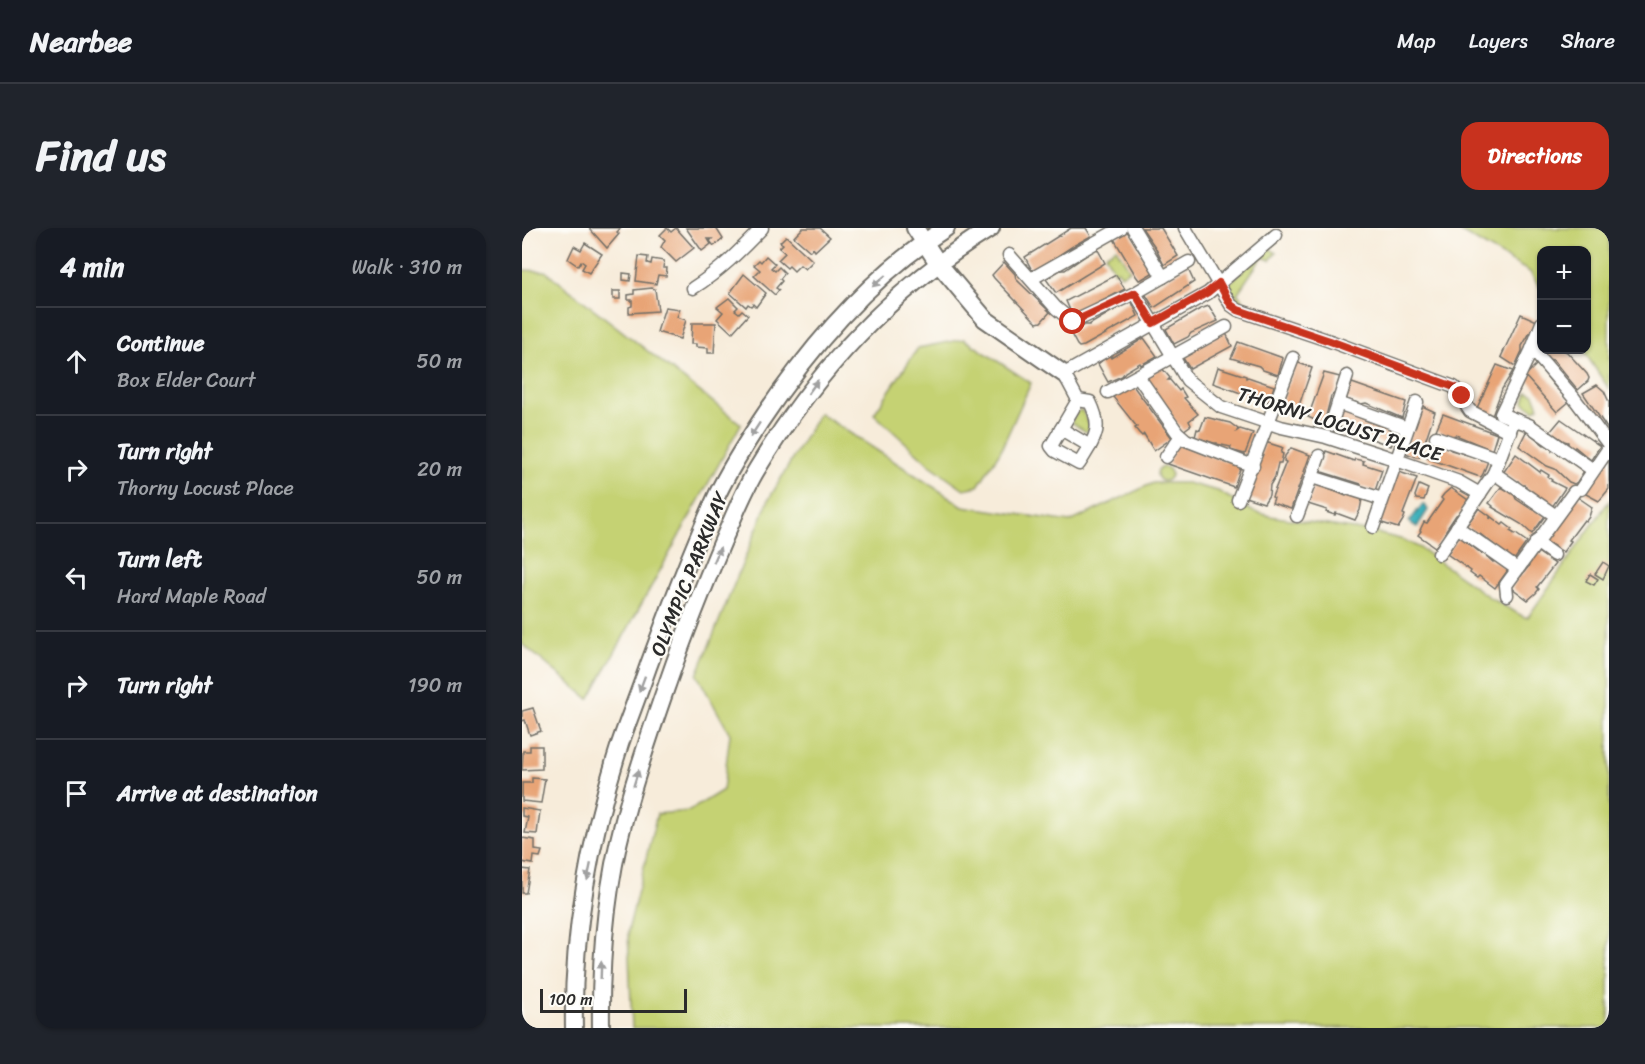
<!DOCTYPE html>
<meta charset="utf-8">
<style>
:root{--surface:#171b24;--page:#20242c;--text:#f1f3f6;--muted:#9ea1a6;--line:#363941;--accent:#c8321e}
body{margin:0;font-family:Sriracha,sans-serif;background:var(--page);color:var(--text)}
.controls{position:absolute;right:18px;top:18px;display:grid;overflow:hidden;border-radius:12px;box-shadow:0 2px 4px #0004}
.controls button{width:54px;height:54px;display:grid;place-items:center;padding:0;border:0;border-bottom:2px solid var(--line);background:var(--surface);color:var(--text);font:30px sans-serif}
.scale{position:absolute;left:18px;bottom:15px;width:147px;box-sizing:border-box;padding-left:6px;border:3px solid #2b2b2b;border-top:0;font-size:16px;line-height:21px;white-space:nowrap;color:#2b2b2b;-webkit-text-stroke:4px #fdfcf7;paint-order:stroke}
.stop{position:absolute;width:18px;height:18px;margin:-14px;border:4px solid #c8321e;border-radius:50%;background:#fff}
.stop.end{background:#c8321e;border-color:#fff;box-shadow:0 2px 6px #0008}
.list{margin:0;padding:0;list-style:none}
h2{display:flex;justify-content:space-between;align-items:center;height:78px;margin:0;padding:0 24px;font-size:26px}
h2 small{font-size:20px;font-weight:400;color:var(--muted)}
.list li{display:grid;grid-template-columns:39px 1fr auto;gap:18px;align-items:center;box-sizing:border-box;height:108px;padding:0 24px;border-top:2px solid var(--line)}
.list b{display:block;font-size:22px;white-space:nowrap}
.list p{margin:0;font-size:20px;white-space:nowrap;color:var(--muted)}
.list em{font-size:20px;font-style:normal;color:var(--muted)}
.icon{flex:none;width:33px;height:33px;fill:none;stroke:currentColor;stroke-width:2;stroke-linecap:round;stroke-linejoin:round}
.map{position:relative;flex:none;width:1087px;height:800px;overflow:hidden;border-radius:18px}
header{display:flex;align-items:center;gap:36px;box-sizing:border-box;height:84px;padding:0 30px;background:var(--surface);border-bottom:2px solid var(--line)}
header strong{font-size:28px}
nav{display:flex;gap:33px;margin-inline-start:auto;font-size:21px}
.intro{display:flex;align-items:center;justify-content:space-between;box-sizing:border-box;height:144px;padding:0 36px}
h1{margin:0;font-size:42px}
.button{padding:15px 27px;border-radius:18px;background:var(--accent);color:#fff;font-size:21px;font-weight:700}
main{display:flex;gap:36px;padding:0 36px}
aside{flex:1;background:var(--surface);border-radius:18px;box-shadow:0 2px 4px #0004}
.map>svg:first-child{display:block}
.green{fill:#c5d273;stroke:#787e4f;stroke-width:1.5}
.water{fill:#41b1bb;stroke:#366e73;stroke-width:1.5}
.building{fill:#e8a476}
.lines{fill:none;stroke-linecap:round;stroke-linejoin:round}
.street-casing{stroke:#726f68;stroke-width:15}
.secondary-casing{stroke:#726f68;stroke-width:20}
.street{stroke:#fff;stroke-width:12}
.secondary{stroke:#fff;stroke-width:16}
.oneway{fill:#a0a0a0}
.route{stroke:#c8321e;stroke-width:8}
.labels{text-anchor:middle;stroke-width:4.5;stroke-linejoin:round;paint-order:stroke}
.street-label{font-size:20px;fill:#2b2b2b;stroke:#fdfcf7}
</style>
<header>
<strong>Nearbee</strong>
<nav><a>Map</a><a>Layers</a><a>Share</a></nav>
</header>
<div class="intro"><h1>Find us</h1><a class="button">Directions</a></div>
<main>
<aside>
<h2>4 min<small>Walk · 310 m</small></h2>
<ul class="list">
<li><svg class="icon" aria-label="ahead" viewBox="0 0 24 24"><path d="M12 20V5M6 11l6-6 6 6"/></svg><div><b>Continue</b><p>Box Elder Court</p></div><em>50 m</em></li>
<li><svg class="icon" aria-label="right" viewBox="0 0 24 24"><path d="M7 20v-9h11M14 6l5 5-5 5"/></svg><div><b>Turn right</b><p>Thorny Locust Place</p></div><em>20 m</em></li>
<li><svg class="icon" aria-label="left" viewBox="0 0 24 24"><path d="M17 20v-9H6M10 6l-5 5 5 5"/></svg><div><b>Turn left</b><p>Hard Maple Road</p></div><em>50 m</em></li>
<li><svg class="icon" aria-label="right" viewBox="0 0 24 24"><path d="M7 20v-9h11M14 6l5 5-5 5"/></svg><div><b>Turn right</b></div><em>190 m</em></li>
<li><svg class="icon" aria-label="arrive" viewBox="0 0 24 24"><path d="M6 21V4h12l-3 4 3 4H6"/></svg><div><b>Arrive at destination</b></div></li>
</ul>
</aside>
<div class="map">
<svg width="1087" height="800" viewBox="0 0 1087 800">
<rect width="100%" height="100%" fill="#fdfcf7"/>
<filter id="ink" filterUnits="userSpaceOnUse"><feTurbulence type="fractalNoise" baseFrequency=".0167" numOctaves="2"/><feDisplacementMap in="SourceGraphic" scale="12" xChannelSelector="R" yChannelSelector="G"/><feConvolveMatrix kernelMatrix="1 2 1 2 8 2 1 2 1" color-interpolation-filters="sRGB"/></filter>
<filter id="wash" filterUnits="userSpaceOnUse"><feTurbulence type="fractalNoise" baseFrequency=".008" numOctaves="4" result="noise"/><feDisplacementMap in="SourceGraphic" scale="24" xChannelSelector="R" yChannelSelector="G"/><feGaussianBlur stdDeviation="1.35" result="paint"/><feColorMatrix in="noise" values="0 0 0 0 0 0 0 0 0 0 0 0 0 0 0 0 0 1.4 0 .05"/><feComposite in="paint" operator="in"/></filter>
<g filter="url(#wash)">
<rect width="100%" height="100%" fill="#f7ecda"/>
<g class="green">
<path d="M932 0H1087V161L1061 122H1064V22H1020L1019 61 1008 44Z"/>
<path d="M746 19 754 25 748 32 740 29 715 66 721 71 716 75 704 58Z"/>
<path d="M594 20 608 42 599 47 596 42 593 44 583 27Z"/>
<path d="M0 42 23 43 219 196 67 471 0 416Z"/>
<path d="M442 111 509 155 478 224 456 258 442 261 408 237 352 186 396 120Z"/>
<path d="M1005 164 1012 166 1017 179 1012 182 1002 174Z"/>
<path d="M560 182 568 198 564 204 549 194 554 184Z"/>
<path d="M297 185 441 278 548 294 631 255H665L696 263 730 283 748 288 850 304 882 312 898 320 970 371 1002 389H1006L1087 273V800H110L106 703 135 586 167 583 201 562 208 506 175 447 247 271Z"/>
<circle cx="642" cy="246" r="7"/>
</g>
<path class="water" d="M900 277H903L906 282 895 299 887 294Z"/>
<g id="blocks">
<g class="building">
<path d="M67 0H99L95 4 97 6 85 20Z"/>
<path d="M145 0 149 4 154 0 172 20 154 34 139 19 143 12 138 7Z"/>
<path d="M164 0H194L201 11 192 18 188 13 190 11H186L189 16 180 23Z"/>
<path d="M281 0H298L308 9 293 23 291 20 288 23 272 9Z"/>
<path d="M549 0H564L569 8 551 18 511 44 503 29Z"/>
<path d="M620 0H639L656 28 642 37 633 19Z"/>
<path d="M606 1 614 15 615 20 632 44 620 51 617 52 614 48 592 11Z"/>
<path d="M264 8 291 33 283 41 278 37 272 43 267 38 265 40 256 32 263 25 257 20 261 16 258 14Z"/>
<path d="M63 15 80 26 67 45 60 41 63 36 59 33 56 38 46 31 52 18 59 22Z"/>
<path d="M575 20 583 35 534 65 524 51 538 42H543Z"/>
<path d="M117 28 126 29 125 35 129 36 130 31 142 33 141 40H145L144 48 136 47 134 56 114 53Z"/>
<path d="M244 28 253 36 249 40 253 43 257 39 263 45 258 51 260 53 254 60 257 62 253 67 232 48 238 42 232 37 237 32 239 34Z"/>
<path d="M482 34 493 46 494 51 528 84 519 94 515 95 512 92 472 50 470 47Z"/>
<path d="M665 39 672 54 632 80 622 64Z"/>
<path d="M101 45 109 46 108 53 101 52Z"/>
<path d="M222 46 244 65 234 79 231 76 229 78 226 76 224 79 208 65Z"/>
<path d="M594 47 603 61 551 89 544 73Z"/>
<path d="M130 60 133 61 136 83 107 85V79L110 78V72H106V67L112 66V62Z"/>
<rect x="91" y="63" width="7" height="8"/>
<path d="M207 70 216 79 213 82 217 85 220 82 226 87 210 105 195 91 201 84 195 79Z"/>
<path d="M609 72 616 88 562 118 557 119 555 117 548 104 562 97H567Z"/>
<path d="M687 78 696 93 669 105 666 109 652 116 644 101 678 81Z"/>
<path d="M143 79 158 81 155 89 164 92 158 111 135 104Z"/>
<path d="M999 86 1015 93 1000 118V123L993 138 979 129Z"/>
<path d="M170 95H194L192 125H186V120L174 119V116H169Z"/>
<path d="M703 103 710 118 668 141 659 127Z"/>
<path d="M622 110 635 128 619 137 618 135 603 144 600 148 586 154 576 136 587 127 589 130Z"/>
<path d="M716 114 761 130 756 147 741 142 737 138 709 130Z"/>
<path d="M1020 115V122H1041L1045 124 1065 146 1067 150 1066 153 1056 162 1031 132 1026 131 1016 119Z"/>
<path d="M774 134 790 140 774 186 757 181Z"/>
<path d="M1015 136 1033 159 1048 173 1035 184 1003 148Z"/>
<path d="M975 137 991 143 980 161 970 188 955 180Z"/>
<path d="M639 139 648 150 646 152H648L657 163 659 161 664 169 662 170 676 186 667 193 669 197 661 203 622 152Z"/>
<path d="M696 139 724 148V150L726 149 752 158 748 172 745 174 741 173 691 155Z"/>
<path d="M802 145 818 149 813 165 809 168 802 196 786 189Z"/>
<path d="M609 155 650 210 632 223 622 206 620 208 617 205 613 200 615 199 591 169Z"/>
<path d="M830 155 884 174 880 190 844 175 839 176 824 171Z"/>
<path d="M1075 157 1082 163 1087 174V203L1061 165Z"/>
<path d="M898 177 913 184 899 225 897 229H894L881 224Z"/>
<path d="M820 182 855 197 876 202 869 218 815 198Z"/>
<path d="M921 186 975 206 970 222 934 207 929 208 914 202Z"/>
<path d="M683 189 708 195 716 201 715 203 718 201 731 205 723 226 708 222 709 219 695 216V215H692L673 209 675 201 678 202Z"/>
<path d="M1039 191 1078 218 1069 232 1053 219 1052 221 1046 217V214L1042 213 1028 204Z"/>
<path d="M1004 204H1006L1022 217 1024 215 1030 220V223L1032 221 1038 225 1036 227 1039 226 1062 243 1055 254 1052 256 1047 254 1033 241 1025 238 997 218Z"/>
<path d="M743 214 759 219 761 220 759 225 761 226 759 235H756L753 249 748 257 747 267 742 275 723 269Z"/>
<path d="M910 214 925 219 929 222 966 233 961 246 959 249 955 248 905 230Z"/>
<path d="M654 215 704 234V232L719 238 712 259 646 236Z"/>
<path d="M769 220 788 227 769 281 750 275 752 270 750 269 764 234 762 233 763 228Z"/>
<path d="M804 223 832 233 833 231 842 233 841 236 860 242 853 263 838 258 839 256 797 243Z"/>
<path d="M994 226 1018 244 1019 242 1027 247 1026 249 1030 252 1029 253 1043 260 1030 279 1003 260 1004 258 1002 257 1001 259 995 255 997 253 995 254 981 245Z"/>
<path d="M1087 228V261L1077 273 1062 265 1086 233 1084 231Z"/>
<path d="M874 243 895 250 881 286 883 287 881 292 876 300 857 294Z"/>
<path d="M793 255 824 268 825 266 840 271 838 282 833 292 814 285 813 287 804 284 805 282 786 276Z"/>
<path d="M897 257 906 261 902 272 894 271 893 268Z"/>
<path d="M979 259 992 266 994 271 1009 281 1010 279 1023 288 1010 306 999 296 970 279 971 278 967 275Z"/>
<path d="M929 260 946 272 938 285 934 287 924 302 923 307 913 319 896 307 899 303 898 302 902 294 905 295 921 272 919 270 922 266Z"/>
<path d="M1054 268 1070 279 1067 289 1064 293 1062 292 1047 312 1049 313 1041 324 1022 312 1032 299 1033 300Z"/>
<path d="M957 280 968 288V291L969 289 980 297 982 295 990 301 988 303 993 306 992 307 994 306 1005 314 992 332 958 306 957 307 944 298Z"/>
<path d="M937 308 960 326 961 325 971 334 973 333 986 342 973 360 957 348 955 350 948 345 949 343 925 326Z"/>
<path d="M1014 323 1033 336 1015 359 1017 361 1014 365 1006 372 990 360 997 347 999 348 1007 338 1005 337Z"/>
<path d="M1081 334 1087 338 1081 351 1073 346Z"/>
<path d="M1068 346 1076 351 1072 357 1064 353Z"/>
<path d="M11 480 19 503 8 507 3 492 0 493V483Z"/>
<path d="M8 518H20V541L0 542 1 523H8Z"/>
<path d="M10 550 23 551 19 575 0 573V555H10Z"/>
<path d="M0 580 18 583 15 606 3 605 6 589 0 588Z"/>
<path d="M0 610 13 612V622L20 623 18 629 12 628 11 636 0 634Z"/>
<path d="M0 641 8 642 4 665H0Z"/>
</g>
</g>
</g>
<g filter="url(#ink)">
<use href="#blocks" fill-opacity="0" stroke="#726f68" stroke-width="1.5"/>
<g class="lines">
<g class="street-casing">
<g id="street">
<path d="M611 0 641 49"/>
<path d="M663 0 709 77 716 82 808 113 932 159 948 183 988 204"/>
<path d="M487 27 534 80 551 94 613 65 667 34"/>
<path d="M509 51 599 0"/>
<path d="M171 60C198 43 218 23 240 0"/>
<path d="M613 65 665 152 699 179 759 199 804 209 863 228 937 254 958 266"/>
<path d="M1020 95 1010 121 979 186 1007 197 1071 242"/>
<path d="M1010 121 1052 170 1087 217"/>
<path d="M616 148 655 204 664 212 731 238"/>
<path d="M586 164 704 99"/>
<path d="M556 172 568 174C582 202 572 211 557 236L533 223 529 218 556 172 542 146 686 65 754 7"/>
<path d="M816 175 885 200"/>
<path d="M809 197 825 148"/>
<path d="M539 201 568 218"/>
<path d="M914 209 977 231"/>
<path d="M644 229 659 208"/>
<path d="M972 245 1034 288"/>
<path d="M790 249 860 271"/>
<path d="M1059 261 1087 220"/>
<path d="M716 272 771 130"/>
<path d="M775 288 797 228"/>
<path d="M851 299 895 174"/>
<path d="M935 299 995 341"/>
<path d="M1014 314 1032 327"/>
<path d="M917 326 972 245 990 197"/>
<path d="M985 367 984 357 1052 264"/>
</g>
</g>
<g class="secondary-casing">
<g id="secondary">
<path d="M393 0 416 35 463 91 542 146"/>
<path d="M52 800C50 705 69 607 98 516 107 490 117 465 126 439 148 380 170 321 196 265 208 240 223 217 238 194 287 120 348 48 424 0"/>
<path d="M79 800C78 731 84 660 102 592 114 545 131 497 147 451 164 402 183 355 203 308 213 286 222 262 235 241 295 141 370 61 469 0"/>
</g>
</g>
<use href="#street" class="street"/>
<use href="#secondary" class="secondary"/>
</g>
<defs><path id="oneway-solid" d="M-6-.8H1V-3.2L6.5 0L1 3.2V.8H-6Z" transform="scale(1.5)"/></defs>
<g class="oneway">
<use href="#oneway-solid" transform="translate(357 53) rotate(139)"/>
<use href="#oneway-solid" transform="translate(291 159) rotate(-54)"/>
<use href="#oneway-solid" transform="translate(233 202) rotate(123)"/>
<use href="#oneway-solid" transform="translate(195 327) rotate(-67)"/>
<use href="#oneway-solid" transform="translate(120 456) rotate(110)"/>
<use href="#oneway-solid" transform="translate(114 550) rotate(-73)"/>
<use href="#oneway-solid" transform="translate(67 644) rotate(102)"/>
<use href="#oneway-solid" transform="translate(79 742) rotate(-88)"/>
</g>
</g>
<g class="lines" filter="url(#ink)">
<path class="route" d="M551 94 613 65 631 95 686 64 697 55 709 77 716 82 808 113 932 159 940 168"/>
</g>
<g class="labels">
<g class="street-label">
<text transform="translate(818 196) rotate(17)" y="7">THORNY LOCUST PLACE</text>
<text transform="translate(167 346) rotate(-68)" y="7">OLYMPIC PARKWAY</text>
</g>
</g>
</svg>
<div class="controls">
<button>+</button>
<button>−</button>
</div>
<div class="scale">100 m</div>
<div class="stop" style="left:551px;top:94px"></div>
<div class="stop end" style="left:940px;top:168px"></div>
</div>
</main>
